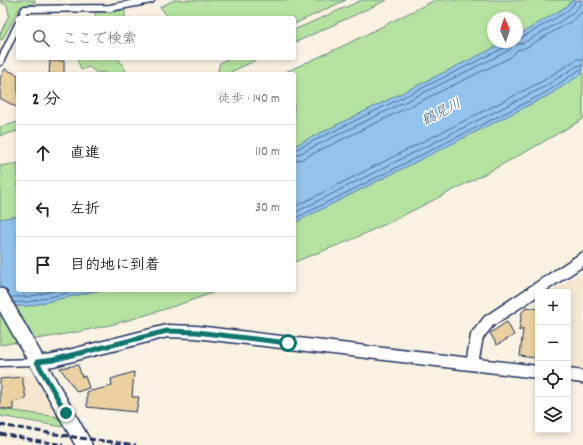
<!DOCTYPE html>
<html lang="ja">
<meta charset="utf-8">
<style>
:root{--surface:#fff;--page:#f2f2f2;--text:#202124;--muted:#757577;--line:#e0e0e0}
body{margin:0;font-family:Dekko,"Klee One",sans-serif;background:var(--page);color:var(--text)}
.controls{position:absolute;right:12px;bottom:12px;display:grid;overflow:hidden;border-radius:4px;box-shadow:0 2px 6px #0003}
.controls button{width:36px;height:36px;display:grid;place-items:center;padding:0;border:0;border-bottom:1px solid var(--line);background:var(--surface);color:var(--text);font:20px sans-serif}
.compass{position:absolute;left:487px;top:12px;width:36px;height:36px;border-radius:50%;background:var(--surface);box-shadow:0 2px 6px #0003;rotate:357deg}
.stop{position:absolute;width:12px;height:12px;margin:-9px;border:3px solid #0f766e;border-radius:50%;background:#fff}
.stop.end{background:#0f766e;border-color:#fff;box-shadow:0 1px 4px #0008}
.list{margin:0;padding:0;list-style:none}
h2{display:flex;justify-content:space-between;align-items:center;height:52px;margin:0;padding:0 16px;font-size:17px}
h2 small{font-size:13px;font-weight:400;color:var(--muted)}
.list li{display:grid;grid-template-columns:26px 1fr auto;gap:12px;align-items:center;box-sizing:border-box;height:56px;padding:0 16px;border-top:1px solid var(--line)}
.list b{display:block;font-size:15px;white-space:nowrap}
.list em{font-size:13px;font-style:normal;color:var(--muted)}
.icon{flex:none;width:22px;height:22px;fill:none;stroke:currentColor;stroke-width:2;stroke-linecap:round;stroke-linejoin:round}
.map{position:relative;flex:none;width:583px;height:445px;overflow:hidden}
.search{position:absolute;background:var(--surface);box-shadow:0 2px 6px #0003;left:16px;top:16px;width:280px;height:44px;display:flex;align-items:center;gap:10px;box-sizing:border-box;padding:0 14px;border-radius:4px;color:var(--muted);font-size:15px}
.panel{position:absolute;background:var(--surface);box-shadow:0 2px 6px #0003;left:16px;top:72px;width:280px;height:220px;border-radius:4px}
.map>svg:first-child{display:block}
.built{fill:#f5e7ce}
.green{fill:#b5e2a0;stroke:#68887f}
.water{fill:#91c3ed;stroke:#6288b4}
.lines{fill:none;stroke-linecap:round;stroke-linejoin:round}
.shore{stroke:#4a6a97;stroke-width:1}
.building{fill:#ebd1a0;stroke:#1b2f5e}
.service-casing{stroke:#1b2f5e;stroke-width:9}
.minor-casing{stroke:#1b2f5e;stroke-width:15}
.tertiary-casing{stroke:#1b2f5e;stroke-width:18}
.service{stroke:#fff;stroke-width:6}
.minor{stroke:#fff;stroke-width:12}
.tertiary{stroke:#fff;stroke-width:15}
.rail{stroke:#1b2f5e;stroke-width:3;stroke-dasharray:6 3;stroke-linecap:butt}
.route{stroke:#0f766e;stroke-width:5}
.labels{text-anchor:middle;stroke-width:3;stroke-linejoin:round;paint-order:stroke}
.water-label{font-size:14px;font-style:italic;fill:#3e5b89;stroke:#fff}
</style>
<div class="map">
<svg width="583" height="445" viewBox="0 0 583 445">
<rect width="100%" height="100%" fill="#f9f1e2"/>
<filter id="ink" filterUnits="userSpaceOnUse"><feTurbulence type="fractalNoise" baseFrequency=".025" numOctaves="2"/><feDisplacementMap in="SourceGraphic" scale="8" xChannelSelector="R" yChannelSelector="G"/><feConvolveMatrix kernelMatrix="1 2 1 2 8 2 1 2 1" color-interpolation-filters="sRGB"/></filter>
<g filter="url(#ink)">
<g class="built">
<path d="M576 276 583 277V369L568 366V292H553V291Z"/>
<path d="M0 374H24L33 377 56 413 46 417 0 410Z"/>
</g>
<g class="green">
<path d="M0 0H35V2L28 6 20 7 2 40H0V34L9 15 7 5 2 3Z"/>
<path d="M174 0H346L294 24V18H169L160 7Z"/>
<path d="M362 0H387L294 43V30Z"/>
<path d="M435 0H573L564 8 517 36V18H493V42H506L294 146V74H281L343 46Z"/>
<path d="M125 10V18H96L95 12Z"/>
<path d="M77 58H118L128 74H105L104 72 97 73 89 67 81 70Z"/>
<path d="M229 58H261L226 74H217L220 63Z"/>
<path d="M583 73V119L529 150 481 176 392 221 351 240 294 262V223L549 95Z"/>
<path d="M18 122V131L0 136V127Z"/>
<path d="M18 163V216L0 219V166Z"/>
<path d="M100 290H220C183 304 145 316 106 326 71 334 35 339 0 345V306H28Z"/>
<path d="M0 409 58 417 63 427 0 416Z"/>
</g>
<g class="water">
<path d="M573 0H583V73L549 95 294 223V146L506 42H517V36L564 8Z"/>
<path d="M18 216V290H100L28 306H0V219Z"/>
</g>
<g class="lines">
<g class="shore">
<path d="M517 39 521 38 566 12 574 4 575 0"/>
<path d="M294 149H297L504 48 507 45V42"/>
<path d="M294 155 299 154 506 52 510 49 513 44H519L523 43C535 36 572 17 579 6 580 4 580 3 580 0"/>
<path d="M294 161 302 159 509 58 514 54 517 50 525 48 572 21 583 11"/>
<path d="M294 207 541 82 574 61 578 59H583"/>
<path d="M294 213 544 87 577 66 583 65"/>
<path d="M294 219 547 92 579 70H583"/>
<path d="M10 297H27L58 290"/>
<path d="M13 302H28L81 290"/>
</g>
</g>
<g class="building">
<path d="M50 61H64V74H49Z"/>
<path d="M5 69 18 75V108L0 98V78Z"/>
<path d="M527 307 538 309V351H535V358L520 356 523 329 519 331 522 312Z"/>
<path d="M507 322 514 335 497 345 490 333Z"/>
<path d="M78 365 82 377 85 376 89 388 77 392 60 368Z"/>
<path d="M134 372 132 397H139L136 412 87 407V392L112 386 111 379Z"/>
<path d="M22 377 26 399 13 402V410L0 408V379Z"/>
</g>
<g class="lines">
<g class="service-casing">
<g id="service">
<path d="M21 18 25 9 110 8 151 0"/>
<path d="M0 62 18 24"/>
<path d="M0 363 36 362"/>
</g>
</g>
<g class="minor-casing">
<g id="minor">
<path d="M37 362 53 360 167 331 196 332 538 372"/>
<path d="M472 364 477 336 489 321 583 259"/>
<path d="M568 375 583 377"/>
</g>
</g>
<g class="tertiary-casing">
<path id="tertiary" d="M0 296 84 445"/>
</g>
<use href="#service" class="service"/>
<use href="#minor" class="minor"/>
<use href="#tertiary" class="tertiary"/>
<g class="rail">
<path d="M0 425 80 438 136 445"/>
<path d="M0 434 63 445"/>
</g>
</g>
</g>
<g class="lines" filter="url(#ink)">
<path class="route" d="M66 413 37 362 53 360 167 331 196 332 288 343"/>
</g>
<g class="labels">
<g class="water-label">
<text transform="translate(441 111) rotate(-27)" y="5">鶴見川</text>
</g>
</g>
</svg>
<div class="controls">
<button>+</button>
<button>−</button>
<button><svg class="icon" aria-label="locate" viewBox="0 0 24 24"><circle cx="12" cy="12" r="6"/><path d="M12 2v4M12 18v4M2 12h4M18 12h4"/></svg></button>
<button><svg class="icon" aria-label="layers" viewBox="0 0 24 24"><path d="M12 4l9 5-9 5-9-5zM3 14l9 5 9-5"/></svg></button>
</div>
<svg class="compass" viewBox="-18 -18 36 36"><path d="M0-13l5 13h-10z" fill="#e53935"/><path d="M0 13l5-13h-10z" fill="#757577"/></svg>
<div class="stop" style="left:288px;top:343px"></div>
<div class="stop end" style="left:66px;top:413px"></div>
<div class="search"><svg class="icon" aria-label="search" viewBox="0 0 24 24"><circle cx="10" cy="10" r="6"/><path d="M15 15l6 6"/></svg>ここで検索</div>
<section class="panel">
<h2>2 分<small>徒歩 · 140 m</small></h2>
<ul class="list">
<li><svg class="icon" aria-label="ahead" viewBox="0 0 24 24"><path d="M12 20V5M6 11l6-6 6 6"/></svg><div><b>直進</b></div><em>110 m</em></li>
<li><svg class="icon" aria-label="left" viewBox="0 0 24 24"><path d="M17 20v-9H6M10 6l-5 5 5 5"/></svg><div><b>左折</b></div><em>30 m</em></li>
<li><svg class="icon" aria-label="arrive" viewBox="0 0 24 24"><path d="M6 21V4h12l-3 4 3 4H6"/></svg><div><b>目的地に到着</b></div></li>
</ul>
</section>
</div>
